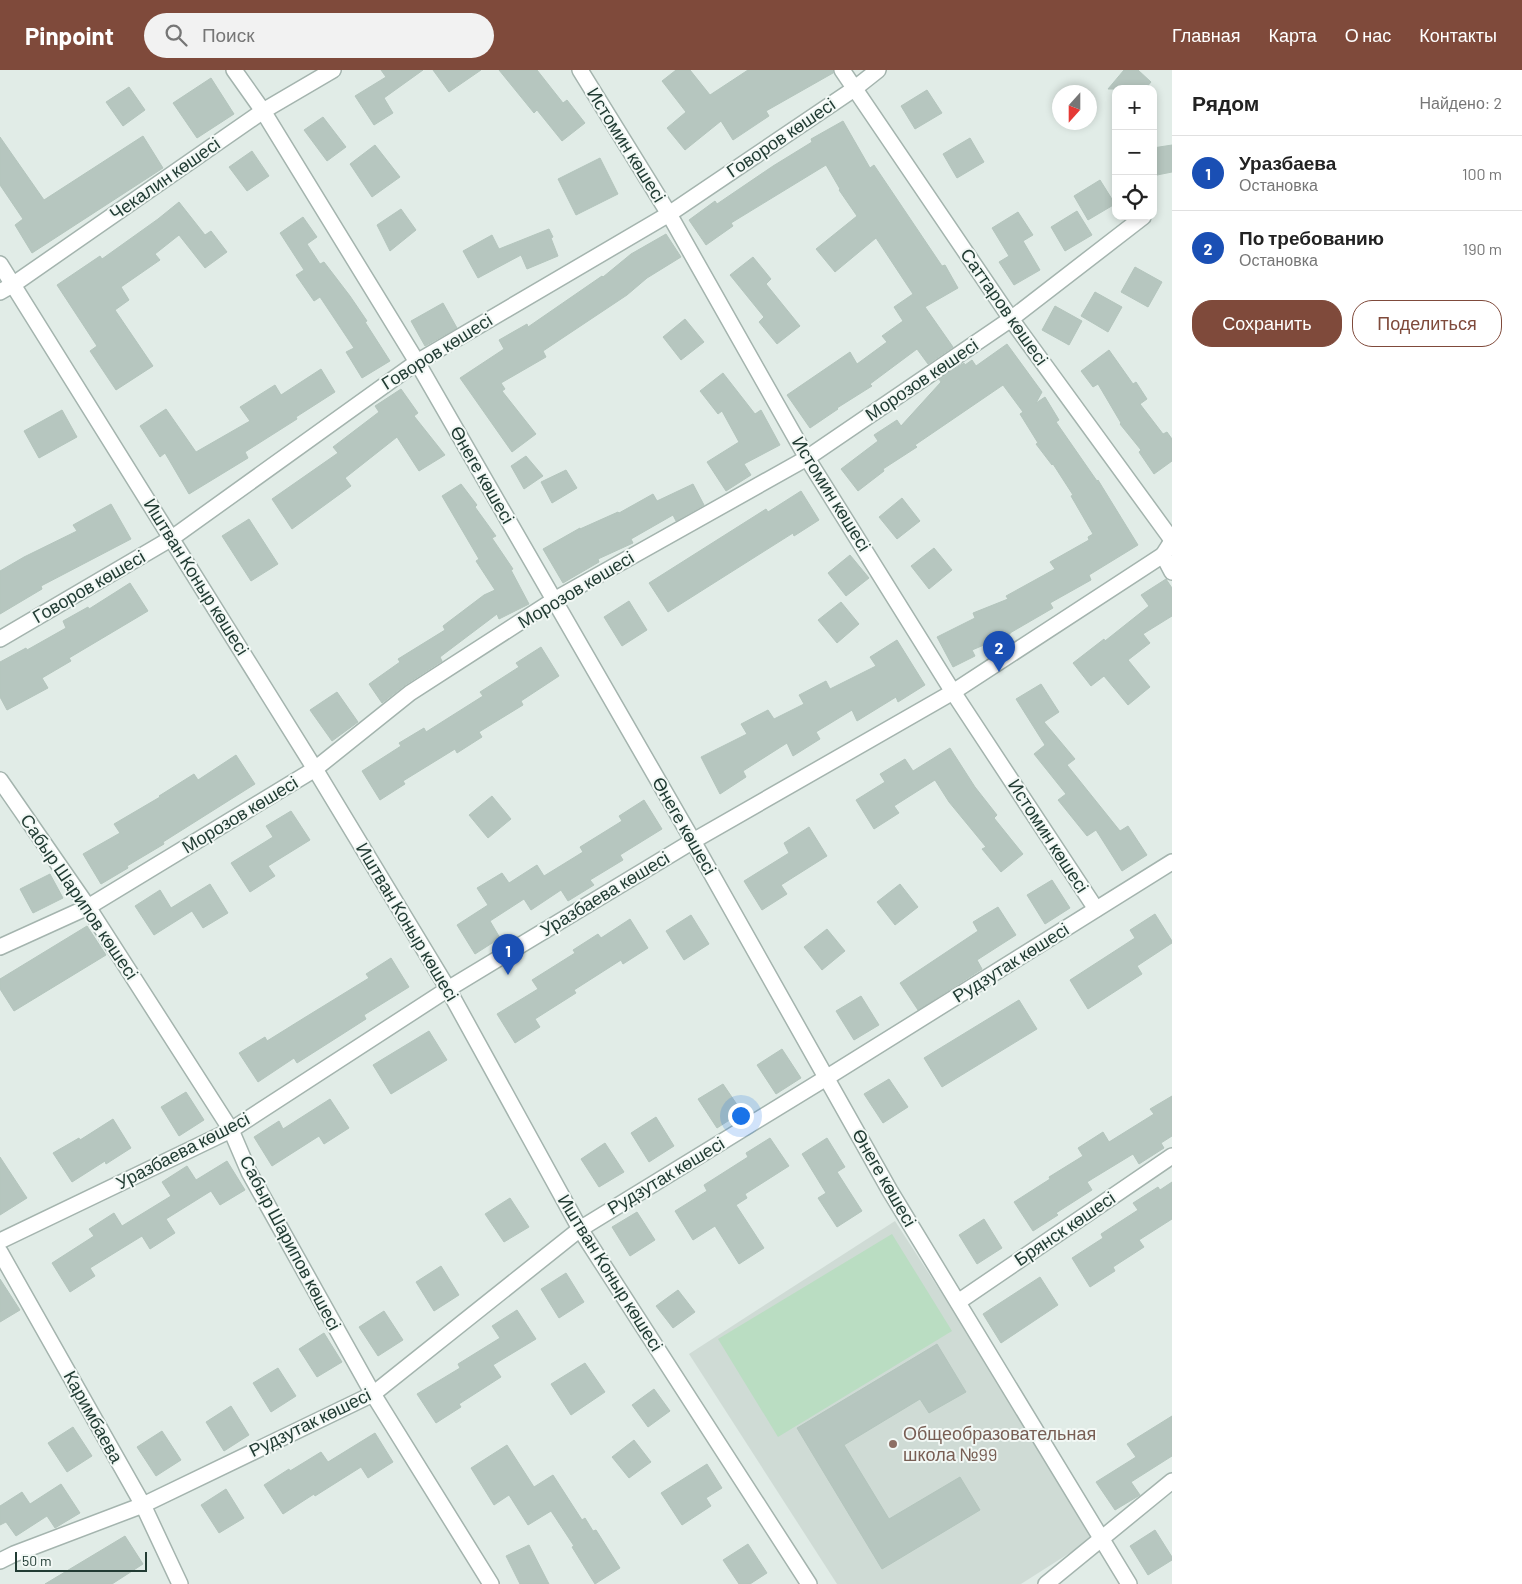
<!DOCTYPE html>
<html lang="ru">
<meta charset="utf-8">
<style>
:root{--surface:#fff;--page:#f2f2f2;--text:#222;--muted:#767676;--line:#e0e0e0;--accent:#7f4a3b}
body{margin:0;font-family:Barlow,sans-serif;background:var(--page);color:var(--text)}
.controls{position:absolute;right:15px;top:15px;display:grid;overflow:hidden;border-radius:10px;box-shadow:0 2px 8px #0003}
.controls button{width:45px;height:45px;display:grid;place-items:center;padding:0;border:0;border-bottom:1px solid var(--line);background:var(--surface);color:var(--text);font:25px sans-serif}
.compass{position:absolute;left:1052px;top:15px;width:45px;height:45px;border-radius:50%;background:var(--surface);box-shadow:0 2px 8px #0003;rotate:201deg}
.scale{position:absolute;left:15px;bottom:12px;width:132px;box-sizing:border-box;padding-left:5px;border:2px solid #223c34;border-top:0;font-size:14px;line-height:18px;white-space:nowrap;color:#223c34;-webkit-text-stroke:4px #f2f8f5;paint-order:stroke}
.you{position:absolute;left:740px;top:1045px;width:18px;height:18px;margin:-12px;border:4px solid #fff;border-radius:50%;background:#1a73e8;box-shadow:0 0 0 8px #1a73e833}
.badge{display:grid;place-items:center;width:32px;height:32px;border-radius:50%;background:var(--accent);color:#fff;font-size:16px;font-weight:700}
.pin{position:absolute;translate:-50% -41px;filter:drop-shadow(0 1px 2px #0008)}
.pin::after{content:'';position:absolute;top:26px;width:18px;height:15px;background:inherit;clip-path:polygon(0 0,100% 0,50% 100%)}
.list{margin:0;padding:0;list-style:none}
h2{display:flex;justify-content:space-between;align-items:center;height:65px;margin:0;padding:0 20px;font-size:21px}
h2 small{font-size:16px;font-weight:400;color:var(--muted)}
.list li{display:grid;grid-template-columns:32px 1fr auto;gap:15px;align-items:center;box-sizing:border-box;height:75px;padding:0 20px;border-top:1px solid var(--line)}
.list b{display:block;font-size:19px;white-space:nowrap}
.list p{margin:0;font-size:16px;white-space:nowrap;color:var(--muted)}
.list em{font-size:16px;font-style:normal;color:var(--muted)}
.actions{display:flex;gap:10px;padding:15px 20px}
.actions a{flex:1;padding:11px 0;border:1px solid var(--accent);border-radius:20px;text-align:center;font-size:18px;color:var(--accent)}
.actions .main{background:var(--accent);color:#fff}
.icon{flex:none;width:28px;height:28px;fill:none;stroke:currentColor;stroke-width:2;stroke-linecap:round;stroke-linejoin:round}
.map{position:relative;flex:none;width:1172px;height:1514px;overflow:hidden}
header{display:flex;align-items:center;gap:30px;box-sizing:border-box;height:70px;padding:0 25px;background:var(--accent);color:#fff}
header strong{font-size:24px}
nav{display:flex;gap:28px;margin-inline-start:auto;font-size:18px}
.search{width:350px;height:45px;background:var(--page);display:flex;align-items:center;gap:12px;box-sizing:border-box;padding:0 18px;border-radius:28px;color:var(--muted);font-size:19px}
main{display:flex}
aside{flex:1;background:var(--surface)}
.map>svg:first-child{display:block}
.built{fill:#cfdbd5}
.green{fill:#baddc2}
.building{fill:#b6c6bf;stroke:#b4c5bd}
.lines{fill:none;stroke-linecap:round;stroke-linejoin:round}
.minor-casing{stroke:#a4b4ae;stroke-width:18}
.tertiary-casing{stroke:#a4b4ae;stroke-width:18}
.minor{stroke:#fff;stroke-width:15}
.tertiary{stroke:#fff;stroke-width:15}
.education-dot{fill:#8d6e63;stroke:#f2f8f5;stroke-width:2}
.labels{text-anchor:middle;stroke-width:4;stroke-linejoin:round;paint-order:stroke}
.street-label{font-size:18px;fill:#223c34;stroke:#f2f8f5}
.education-label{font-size:18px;fill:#785e54;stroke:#f2f8f5;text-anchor:start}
</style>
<header>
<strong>Pinpoint</strong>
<div class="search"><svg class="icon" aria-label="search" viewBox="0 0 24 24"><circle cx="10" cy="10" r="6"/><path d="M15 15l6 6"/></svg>Поиск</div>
<nav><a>Главная</a><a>Карта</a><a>О нас</a><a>Контакты</a></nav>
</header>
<main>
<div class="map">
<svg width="1172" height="1514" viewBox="0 0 1172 1514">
<rect width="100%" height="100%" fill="#e1ece7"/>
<path class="built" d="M895 1151 1098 1465 1021 1514H837L689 1284Z"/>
<path class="green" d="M892 1164 952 1261 778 1367 718 1269Z"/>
<g class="building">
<path d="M381 0H423L384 28 393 43 374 55 355 26 386 7Z"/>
<path d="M433 0H481L449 22Z"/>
<path d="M499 0H537L563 33 567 30 585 53 562 71 537 40 534 43Z"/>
<path d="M676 0H690L710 25 748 0H833V3L766 41 769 46 733 70 721 51 685 80 667 58 686 42 662 11Z"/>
<path d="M1124 0H1138L1151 12 1145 19H1108Z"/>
<path d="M211 8 234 44 197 68 173 33Z"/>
<path d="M129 17 145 40 123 56 106 32Z"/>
<path d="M927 20 942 43 915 59 901 36Z"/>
<path d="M323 47 346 77 327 91 304 60Z"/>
<path d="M843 51 870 98 874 95 942 196 945 195 958 218 925 237 953 277 928 294 917 279 870 314 872 316 837 338 838 339 810 358 787 325 850 282 857 294 887 272 882 266 903 251 894 237 913 224 876 168 835 202 816 179 857 146 839 120 840 119 826 95 731 153 733 156 706 175 689 150 715 131 717 134 773 96 812 72 811 69Z"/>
<path d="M143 66 163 98 32 183 15 155 23 149 0 115V67L44 130Z"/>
<path d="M970 68 984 92 957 108 943 84Z"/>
<path d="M375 75 400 107 372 127 350 94Z"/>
<path d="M1172 75V102L1157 105 1153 78Z"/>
<path d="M252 81 269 106 247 121 229 97Z"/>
<path d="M600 88 618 124 576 145 558 109Z"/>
<path d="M1100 110 1115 134 1088 150 1074 126Z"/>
<path d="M179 132 205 165 211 161 227 182 205 198 179 165 155 184 160 190 121 217 129 230 115 240 153 296 116 320 90 281 97 276 57 215 100 186 102 189 158 149Z"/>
<path d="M401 139 416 160 390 181 377 155Z"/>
<path d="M1077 141 1092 165 1065 181 1051 157Z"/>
<path d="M1018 142 1033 165 1023 171 1040 200 1014 215 999 192 1009 186 992 158Z"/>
<path d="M303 147 317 167 307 174 320 194 324 192 350 226 367 251 365 252 390 291 362 308 346 282 354 278 320 227 314 231 296 205 304 200 280 163Z"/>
<path d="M549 159 553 167 551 168 558 186 527 199 521 185 478 208 463 181 492 165 499 179Z"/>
<path d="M666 164 681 187 647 208 627 225 543 281 546 287 501 313 505 319 502 321 536 364 512 382 460 308 504 279 499 270 527 254 528 257 602 206 603 207 631 184Z"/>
<path d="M753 187 771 209 766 214 800 256 777 274 759 252 764 247 730 205Z"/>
<path d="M1135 197 1162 212 1148 237 1121 222Z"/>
<path d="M1095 222 1122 237 1108 262 1081 246Z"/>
<path d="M443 233 457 258 425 276 411 251Z"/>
<path d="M1055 236 1082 251 1069 275 1042 260Z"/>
<path d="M685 249 704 272 681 290 663 267Z"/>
<path d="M1007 274 1042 322 1036 333 1045 327 1059 350 1056 352 1097 411 1098 410 1138 475 1089 505 1091 510 1050 533 1053 538 1010 563V564L972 580 975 586 953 597 937 567 975 548 973 543 1008 529 1006 526 1055 499 1050 492 1089 470 1088 467 1093 464 1071 426 1073 425 1053 394 1052 395 1036 374 1038 373 1020 344 1023 342 1003 315 915 375 917 377 883 399 884 401 858 421 841 399 878 371 874 365 897 350 901 356 941 312 939 309 964 293 965 295 972 290 976 296Z"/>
<path d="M1109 280 1133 314 1136 312 1147 329 1140 334 1163 364 1167 362 1172 369V391L1154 404 1139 382 1141 380 1120 354 1121 353 1098 314 1093 317 1081 301Z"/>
<path d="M321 299 335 322 296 347 297 349 245 382 248 388 189 424 165 383 160 387 140 356 166 339 196 382 250 351 240 337 275 315 281 325Z"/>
<path d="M723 303 755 344 761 340 780 375 744 394 751 405 726 421 707 392 739 372 722 341 718 344 700 321Z"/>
<path d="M401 319 418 343 414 346 445 385 419 401 397 367 345 408 351 416 292 459 272 429 338 383 333 377 379 342 375 336Z"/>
<path d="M62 340 77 367 39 388 24 361Z"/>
<path d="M526 386 543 406 524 419 511 396Z"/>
<path d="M566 400 577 418 552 433 541 412Z"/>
<path d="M461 414 477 435 475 437 496 466 492 468 513 499 511 500 529 534 499 549 497 544 440 587 442 591 405 615 382 633 369 614 400 592 398 589 445 560 443 556 484 525 495 520 476 491 479 489 442 426Z"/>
<path d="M693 414 704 435 676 451 673 445 631 469 633 473 598 489 599 492 563 513 543 479 580 458V459L618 442 619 443 653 424 657 431Z"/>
<path d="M801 421 819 450 794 466 793 463 668 542 649 513 766 439 768 442Z"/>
<path d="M902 428 920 451 897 469 879 447Z"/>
<path d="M111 434 131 469 41 516 42 519 0 544V501L24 487 77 461 73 455Z"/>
<path d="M249 449 278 494 251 511 222 466Z"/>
<path d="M934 478 952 500 929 519 911 496Z"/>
<path d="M850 485 869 508 846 526 828 503Z"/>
<path d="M1166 509 1172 518V546L1143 564 1150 573 1128 590 1150 617 1128 635 1104 606 1091 616 1073 593 1104 569 1105 571 1149 536 1141 525Z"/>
<path d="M130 513 148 541 69 588 71 591 42 608 48 618 7 640 0 627V592L26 578 27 580 66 558 63 551 88 537 89 539Z"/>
<path d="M629 531 647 560 622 576 604 547Z"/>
<path d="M841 532 859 554 837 573 818 550Z"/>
<path d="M897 570 925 615 898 632 896 627 857 651 852 640 816 662 820 669 793 686 787 673 743 701 746 707 720 724 701 687 747 664 741 654 768 640 774 649 804 634 799 625 826 611 830 619 876 596 870 587Z"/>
<path d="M541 577 559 606 521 631 523 635 479 662 482 667 457 683 455 679 403 711 405 714 380 730 362 701 401 676 399 673 424 658 426 662 483 626 480 622 519 597 516 593Z"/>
<path d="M1041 614 1059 642 1044 652 1075 689 1067 695 1120 761 1128 756 1147 785 1122 801 1096 760 1087 766 1058 730 1066 724 1034 684 1045 675 1016 629Z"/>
<path d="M337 622 358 652 332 671 310 640Z"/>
<path d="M950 678 975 717 997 745 994 748 1023 784 1001 802 982 779 986 777 949 732 935 710 894 736 899 743 874 759 856 730 885 712 880 704 905 689 913 701Z"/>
<path d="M236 685 255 714 163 772 164 774 127 796 128 798 101 814 83 784 120 763 114 754 160 727 159 726 194 704 198 710Z"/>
<path d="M492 726 511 749 488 768 469 745Z"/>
<path d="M644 730 662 759 620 785 623 790 590 810 594 815 568 831 561 820 531 840 524 829 490 851 500 868 475 884 457 855 488 835 477 818 502 803 509 813 537 795 544 806 583 782 580 777 622 751 619 746Z"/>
<path d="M291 741 310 770 268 796 275 806 250 822 231 793 273 767 266 756Z"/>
<path d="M809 757 827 786 781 815 787 824 762 840 744 811 789 783 784 773Z"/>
<path d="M50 804 63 828 33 843 20 819Z"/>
<path d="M1052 810 1070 838 1045 854 1027 825Z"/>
<path d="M210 814 228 843 203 858 192 841 154 865 135 836 160 820 171 838Z"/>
<path d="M900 814 918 837 895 855 877 832Z"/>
<path d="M998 837 1016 865 977 890 982 899 918 940 900 913 978 861 973 852Z"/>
<path d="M1155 844 1172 871V873L1137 896 1142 904 1088 939 1070 910 1135 868 1130 860Z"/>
<path d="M691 845 709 874 684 890 666 861Z"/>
<path d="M630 849 648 878 623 894 621 890 574 920 576 923 535 949 540 957 515 973 497 944 538 919 532 910 575 883 573 880 598 864 601 868Z"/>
<path d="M87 856 106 885 14 941 0 919V909Z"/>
<path d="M827 859 845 881 822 900 804 877Z"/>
<path d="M391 888 409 917 364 945 366 949 341 965 297 993 294 988 258 1012 239 983 265 967 267 971 304 948 369 908 366 904Z"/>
<path d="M861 926 879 955 854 970 836 941Z"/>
<path d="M1019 930 1037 959 942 1017 924 988Z"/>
<path d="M429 961 447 990 391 1024 373 995Z"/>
<path d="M782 979 801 1008 776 1024 757 995Z"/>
<path d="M889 1009 908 1037 883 1053 864 1024Z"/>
<path d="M723 1014 742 1042 717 1058 698 1029Z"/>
<path d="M186 1022 204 1050 179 1066 161 1037Z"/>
<path d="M1172 1026V1066L1161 1073 1164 1078 1139 1094 1133 1084 1087 1112 1092 1120 1056 1143 1058 1145 1033 1161 1014 1132 1050 1109 1049 1107 1083 1086 1078 1078 1103 1062 1109 1072 1154 1044 1150 1039Z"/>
<path d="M330 1029 349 1058 324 1074 319 1066 272 1096 254 1067 279 1051 283 1059Z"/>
<path d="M656 1047 674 1076 649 1092 631 1063Z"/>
<path d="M113 1049 131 1078 106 1094 105 1091 72 1112 53 1083 79 1068 80 1070Z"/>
<path d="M770 1068 789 1096 745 1124 747 1128 736 1135 764 1178 739 1194 715 1156 693 1170 675 1141 707 1121 704 1115 748 1087 746 1083Z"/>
<path d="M827 1068 845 1097 837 1102 862 1141 837 1157 818 1128 826 1123 802 1084Z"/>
<path d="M605 1073 624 1102 599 1117 581 1089Z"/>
<path d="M0 1087 27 1128 0 1145Z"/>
<path d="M227 1091 245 1120 220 1135 211 1121 166 1149 175 1163 150 1179 142 1166 90 1198 95 1206 70 1222 52 1193 94 1166 89 1159 114 1143 122 1156 171 1126 162 1112 187 1096 196 1110Z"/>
<path d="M1172 1112V1149L1139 1170 1144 1177 1113 1197 1115 1201 1090 1217 1072 1188 1103 1168 1101 1164 1138 1140 1133 1133 1158 1117 1160 1120Z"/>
<path d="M510 1128 529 1157 504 1172 485 1144Z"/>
<path d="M637 1142 655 1170 630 1186 612 1157Z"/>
<path d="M984 1149 1002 1178 977 1194 959 1165Z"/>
<path d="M441 1196 459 1225 434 1241 416 1212Z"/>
<path d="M566 1203 584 1232 559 1248 541 1219Z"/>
<path d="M1040 1207 1058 1235 1001 1273 983 1244Z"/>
<path d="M0 1209 20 1240 0 1252Z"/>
<path d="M678 1220 695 1242 673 1258 656 1236Z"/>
<path d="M517 1240 536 1269 493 1295 501 1307 459 1334 461 1337 436 1353 417 1324 460 1298 458 1294 500 1268 492 1256Z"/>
<path d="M384 1241 403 1270 378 1286 359 1257Z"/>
<path d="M324 1263 342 1292 317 1307 299 1279Z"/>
<path d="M937 1274 966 1322 929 1343 920 1329 844 1375 889 1449 960 1407 980 1440 882 1499 797 1358Z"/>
<path d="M585 1293 605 1322 571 1345 551 1314Z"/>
<path d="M278 1298 296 1326 271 1342 253 1313Z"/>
<path d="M654 1319 670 1341 648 1357 632 1335Z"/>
<path d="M231 1336 249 1365 224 1381 206 1352Z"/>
<path d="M1172 1346V1386L1131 1412 1140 1425 1115 1440 1096 1412 1136 1387 1127 1374Z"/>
<path d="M73 1357 92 1386 67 1402 48 1373Z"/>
<path d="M162 1361 181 1390 156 1406 137 1377Z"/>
<path d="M375 1363 393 1392 368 1408 361 1397 315 1426 314 1424 283 1444 264 1415 289 1399 290 1401 321 1382 328 1392Z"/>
<path d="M634 1370 651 1392 629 1408 612 1387Z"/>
<path d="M507 1375 534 1417 553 1405 582 1450 585 1448 593 1461 596 1460 620 1498 595 1514 572 1477 574 1476 551 1441 528 1455 509 1425 494 1435 471 1398Z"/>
<path d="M707 1394 722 1418 706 1428 711 1436 682 1455 661 1423Z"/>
<path d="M61 1414 80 1443 55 1458 47 1446 16 1466 6 1452 0 1455V1436L22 1422 30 1434Z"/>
<path d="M226 1419 244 1448 219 1463 201 1435Z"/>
<path d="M1155 1460 1172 1487V1490L1148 1505 1130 1476Z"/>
<path d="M125 1466 143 1494 112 1514H45Z"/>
<path d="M748 1474 767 1503 750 1514H739L723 1490Z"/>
<path d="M529 1475 549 1514H520L506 1486Z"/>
</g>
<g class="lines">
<g class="minor-casing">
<g id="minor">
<path d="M234 0 263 41 417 292 693 771 890 1121 1129 1514"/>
<path d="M580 0 669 144 807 388 953 622 1096 839"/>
<path d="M842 0 1011 249 1172 470"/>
<path d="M0 222 14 214 263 41 333 0"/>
<path d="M1163 485 1172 502"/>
<path d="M0 569 172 468 417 292 669 144 854 19 878 0"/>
<path d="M0 710 88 837 231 1060 249 1102 373 1324 491 1514"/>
<path d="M0 877 88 837 315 699 410 623 554 530 807 388 1011 249 1143 147"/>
<path d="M0 1171 231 1060 448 919"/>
<path d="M0 1182 143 1435 180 1514"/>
<path d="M958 1232 1172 1086"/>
<path d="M0 1491 14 1484 143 1435 373 1324 580 1159 826 1008 1172 792"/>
<path d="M1046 1514 1172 1411"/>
</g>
</g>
<g class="tertiary-casing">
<g id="tertiary">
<path d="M0 194 315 699 448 919 580 1159 809 1514"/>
<path d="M448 919 693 771 953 622 1163 485 1172 471"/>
</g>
</g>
<use href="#minor" class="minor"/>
<use href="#tertiary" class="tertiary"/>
</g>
<circle class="education-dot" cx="893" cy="1374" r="5"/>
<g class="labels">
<g class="street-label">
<text transform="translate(781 68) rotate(-34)" y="6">Говоров көшесі</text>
<text transform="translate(626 75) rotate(58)" y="6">Истомин көшесі</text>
<text transform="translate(165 109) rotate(-35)" y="6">Чекалин көшесі</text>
<text transform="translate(1004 237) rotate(55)" y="6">Саттаров көшесі</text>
<text transform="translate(437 282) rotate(-32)" y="6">Говоров көшесі</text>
<text transform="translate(922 310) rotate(-34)" y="6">Морозов көшесі</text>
<text transform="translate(482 405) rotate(60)" y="6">Өнеге көшесі</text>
<text transform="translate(831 424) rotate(58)" y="6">Истомин көшесі</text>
<text transform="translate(196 507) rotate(58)" y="6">Иштван Коныр көшесі</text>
<text transform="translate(89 517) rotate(-30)" y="6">Говоров көшесі</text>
<text transform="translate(576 520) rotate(-31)" y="6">Морозов көшесі</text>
<text transform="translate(240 745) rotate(-31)" y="6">Морозов көшесі</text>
<text transform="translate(684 756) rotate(60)" y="6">Өнеге көшесі</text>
<text transform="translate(1048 766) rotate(57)" y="6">Истомин көшесі</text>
<text transform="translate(605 824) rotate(-31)" y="6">Уразбаева көшесі</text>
<text transform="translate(79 827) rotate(56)" y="6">Сабыр Шарипов көшесі</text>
<text transform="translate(407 852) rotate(59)" y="6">Иштван Коныр көшесі</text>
<text transform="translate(1011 893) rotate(-32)" y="6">Рудзутак көшесі</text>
<text transform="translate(183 1081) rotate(-27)" y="6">Уразбаева көшесі</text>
<text transform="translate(666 1106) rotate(-31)" y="6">Рудзутак көшесі</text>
<text transform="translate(884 1108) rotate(60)" y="6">Өнеге көшесі</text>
<text transform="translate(1065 1159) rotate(-34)" y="6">Брянск көшесі</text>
<text transform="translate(290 1173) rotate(62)" y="6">Сабыр Шарипов көшесі</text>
<text transform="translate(610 1203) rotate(58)" y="6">Иштван Коныр көшесі</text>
<text transform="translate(93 1347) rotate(61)" y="6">Каримбаева</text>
<text transform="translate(310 1353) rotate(-26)" y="6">Рудзутак көшесі</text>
</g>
<g class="education-label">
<text x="903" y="1370">Общеобразовательная<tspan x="903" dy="21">школа №99</tspan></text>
</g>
</g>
</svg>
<div class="controls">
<button>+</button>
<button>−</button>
<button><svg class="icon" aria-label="locate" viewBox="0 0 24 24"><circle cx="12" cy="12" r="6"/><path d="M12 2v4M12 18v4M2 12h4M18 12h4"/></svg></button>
</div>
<svg class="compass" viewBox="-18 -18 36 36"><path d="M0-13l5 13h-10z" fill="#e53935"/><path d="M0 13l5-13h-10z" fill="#767676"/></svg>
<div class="scale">50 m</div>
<div class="you"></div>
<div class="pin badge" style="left:508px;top:905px;background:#1a4fb4">1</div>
<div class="pin badge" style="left:999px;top:602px;background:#1a4fb4">2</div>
</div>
<aside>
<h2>Рядом<small>Найдено: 2</small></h2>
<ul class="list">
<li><span class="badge" style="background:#1a4fb4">1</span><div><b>Уразбаева</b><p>Остановка</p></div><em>100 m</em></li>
<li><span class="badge" style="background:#1a4fb4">2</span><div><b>По требованию</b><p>Остановка</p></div><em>190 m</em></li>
</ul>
<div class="actions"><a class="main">Сохранить</a><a>Поделиться</a></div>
</aside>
</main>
